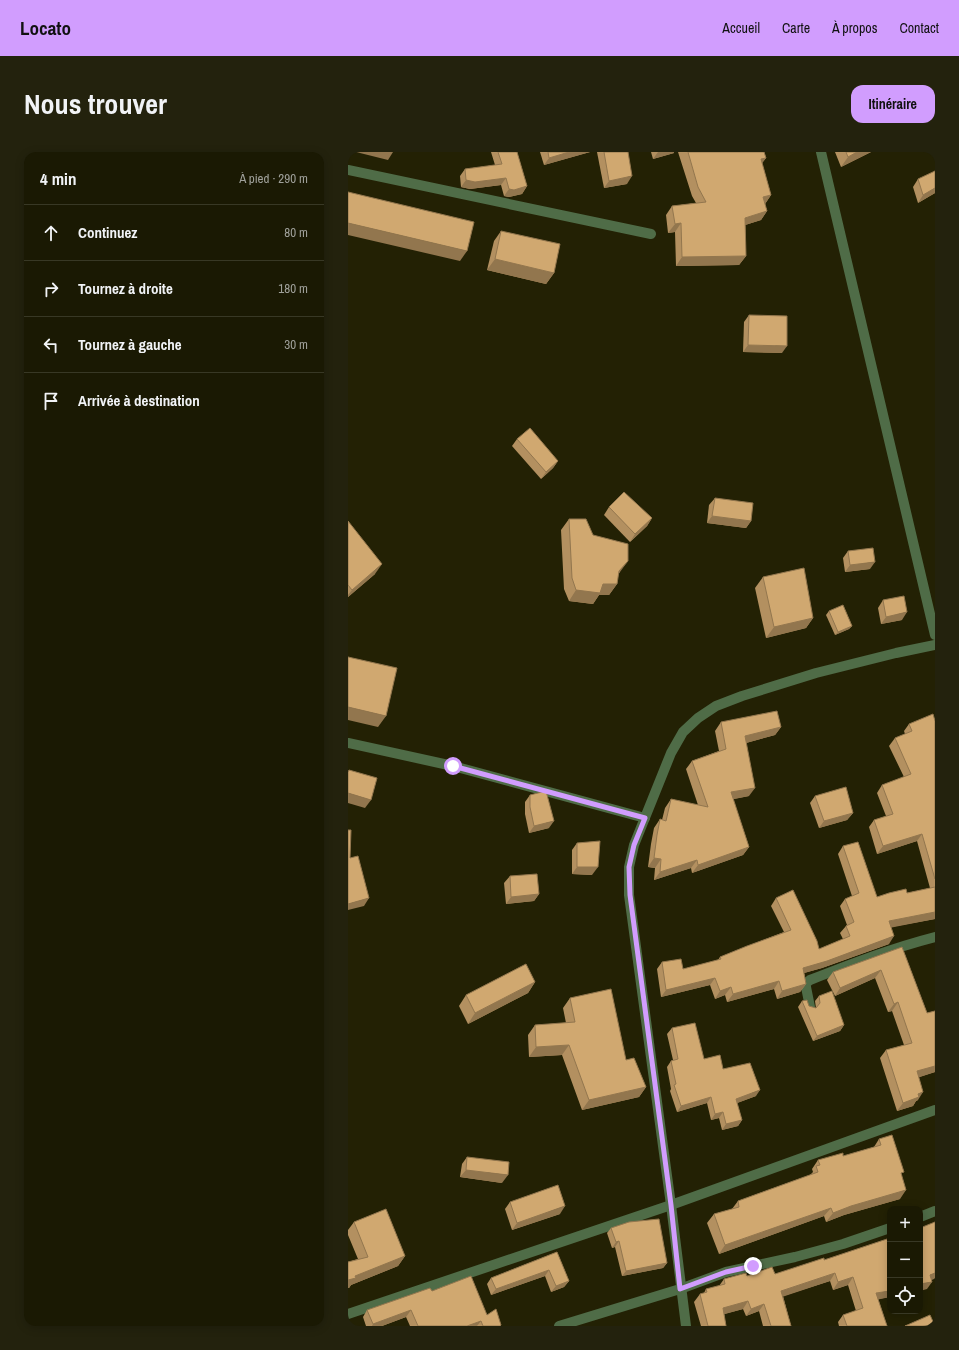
<!DOCTYPE html>
<html lang="fr">
<meta charset="utf-8">
<style>
:root{--surface:#1a1903;--page:#23220d;--text:#f1f3f6;--muted:#9fa09a;--line:#383825;--accent:#d19dfe}
body{margin:0;font-family:"Archivo Narrow",sans-serif;background:var(--page);color:var(--text)}
.controls{position:absolute;right:12px;bottom:12px;display:grid;overflow:hidden;border-radius:8px;box-shadow:0 2px 10px #0003}
.controls button{width:36px;height:36px;display:grid;place-items:center;padding:0;border:0;border-bottom:1px solid var(--line);background:var(--surface);color:var(--text);font:20px sans-serif}
.stop{position:absolute;width:12px;height:12px;margin:-9px;border:3px solid #d19dfe;border-radius:50%;background:#fff}
.stop.end{background:#d19dfe;border-color:#fff;box-shadow:0 1px 4px #0008}
.list{margin:0;padding:0;list-style:none}
h2{display:flex;justify-content:space-between;align-items:center;height:52px;margin:0;padding:0 16px;font-size:17px}
h2 small{font-size:13px;font-weight:400;color:var(--muted)}
.list li{display:grid;grid-template-columns:26px 1fr auto;gap:12px;align-items:center;box-sizing:border-box;height:56px;padding:0 16px;border-top:1px solid var(--line)}
.list b{display:block;font-size:15px;white-space:nowrap}
.list em{font-size:13px;font-style:normal;color:var(--muted)}
.icon{flex:none;width:22px;height:22px;fill:none;stroke:currentColor;stroke-width:2;stroke-linecap:round;stroke-linejoin:round}
.map{position:relative;flex:none;width:587px;height:1174px;overflow:hidden;border-radius:12px}
header{display:flex;align-items:center;gap:24px;box-sizing:border-box;height:56px;padding:0 20px;background:var(--accent);color:#111}
header strong{font-size:19px}
nav{display:flex;gap:22px;margin-inline-start:auto;font-size:14px}
.intro{display:flex;align-items:center;justify-content:space-between;box-sizing:border-box;height:96px;padding:0 24px}
h1{margin:0;font-size:28px}
.button{padding:10px 18px;border-radius:12px;background:var(--accent);color:#111;font-size:14px;font-weight:700}
main{display:flex;gap:24px;padding:0 24px}
aside{flex:1;background:var(--surface);border-radius:12px;box-shadow:0 2px 10px #0003}
.map>svg:first-child{display:block}
.lines{fill:none;stroke-linecap:round;stroke-linejoin:round}
.minor{stroke:#4f6c47;stroke-width:10}
.wall{fill:#b39060}
.shaded-wall{fill:#92764e}
.building{fill:#d0a870;stroke:#92764e}
.route{stroke:#d19dfe;stroke-width:5}
</style>
<header>
<strong>Locato</strong>
<nav><a>Accueil</a><a>Carte</a><a>À propos</a><a>Contact</a></nav>
</header>
<div class="intro"><h1>Nous trouver</h1><a class="button">Itinéraire</a></div>
<main>
<aside>
<h2>4 min<small>À pied · 290 m</small></h2>
<ul class="list">
<li><svg class="icon" aria-label="ahead" viewBox="0 0 24 24"><path d="M12 20V5M6 11l6-6 6 6"/></svg><div><b>Continuez</b></div><em>80 m</em></li>
<li><svg class="icon" aria-label="right" viewBox="0 0 24 24"><path d="M7 20v-9h11M14 6l5 5-5 5"/></svg><div><b>Tournez à droite</b></div><em>180 m</em></li>
<li><svg class="icon" aria-label="left" viewBox="0 0 24 24"><path d="M17 20v-9H6M10 6l-5 5 5 5"/></svg><div><b>Tournez à gauche</b></div><em>30 m</em></li>
<li><svg class="icon" aria-label="arrive" viewBox="0 0 24 24"><path d="M6 21V4h12l-3 4 3 4H6"/></svg><div><b>Arrivée à destination</b></div></li>
</ul>
</aside>
<div class="map">
<svg width="587" height="1174" viewBox="0 0 587 1174">
<rect width="100%" height="100%" fill="#232104"/>
<g class="lines">
<g class="minor">
<path d="M473 0 587 483"/>
<path d="M0 18 303 82"/>
<path d="M0 591 105 614 297 666"/>
<path d="M462 855 458 835V831L462 828C503 812 544 796 587 785"/>
<path d="M572 1065 587 1059"/>
<path d="M0 1162 323 1053 587 958"/>
<path d="M211 1174 332 1137 378 1120 447 1105 495 1092 542 1076"/>
<path d="M338 1174 323 1053 281 743V715L286 693 323 601 335 580 350 566 368 554 394 544 468 521 548 501 587 493"/>
</g>
</g>
<g class="wall">
<path d="M143 0H169L179 34 174 42 161 45 156 44 153 33 122 37 113 35 112 24 117 17 147 13Z"/>
<path d="M192 0H242L196 13Z"/>
<path d="M249 0H280L279 32 256 36Z"/>
<path d="M303 0H326V1L305 7Z"/>
<path d="M330 0H416L418 6 414 11 423 43 417 52 419 59 413 68 397 73 398 104 391 113 328 114 327 80 320 81 318 63 324 54 348 51 344 44Z"/>
<path d="M487 0H523L493 15Z"/>
<path d="M570 27 587 41 570 51 565 35Z"/>
<path d="M153 79 206 121 198 132 139 118 146 89Z"/>
<path d="M401 163 434 201 395 200 396 170Z"/>
<path d="M169 287 210 309 205 316 193 327 164 294Z"/>
<path d="M367 346 403 369 398 376 359 371 361 353Z"/>
<path d="M261 355 304 366 299 374 282 390 256 363Z"/>
<path d="M221 367 245 383 272 420 270 422 269 432 261 443H251L245 452 221 449 216 437 213 378Z"/>
<path d="M0 369 27 422 0 445Z"/>
<path d="M500 399 522 417 497 420 495 406Z"/>
<path d="M415 425 465 466 458 476 418 486 407 436Z"/>
<path d="M535 448 554 468 533 472 530 456Z"/>
<path d="M481 459 504 474 501 477 487 483 478 463Z"/>
<path d="M587 569V767L543 775 541 792 474 816 456 821 458 832 452 840 429 847 426 837 379 850 377 843 367 847 362 833 313 845 309 817 314 810 335 817 370 808 372 805 436 780 423 754 428 746 471 797 495 787 492 781 498 774 499 773 492 754 497 747 504 744 490 702 495 694 529 745 559 741 582 736 569 689 529 702 521 675 526 668 538 664 529 641 534 633 556 625 541 594 547 586 557 582 556 579 561 572Z"/>
<path d="M373 570 433 575 427 583 398 591 401 644 385 647 401 695 395 703 344 721 343 716 306 728 307 716 300 715 303 692 306 676 312 667 314 668 317 656 323 647 350 653 338 617 344 609 371 599 367 579Z"/>
<path d="M182 643 201 676 181 681 177 662V650Z"/>
<path d="M467 644 505 661 499 668 471 676 462 651Z"/>
<path d="M229 691 244 723 224 722V698Z"/>
<path d="M162 724 191 742 186 749 158 752 156 731Z"/>
<path d="M554 795 579 861 587 859V920L571 925 570 948 568 949 565 954 549 959 532 906 538 898 556 893 544 859 540 860 527 826 487 844 479 828 485 820Z"/>
<path d="M187 830 180 841 120 872 111 854 118 843Z"/>
<path d="M471 844 496 873 492 879 465 889 450 855 454 849 461 854 468 856 467 849Z"/>
<path d="M222 846 278 908 298 935 291 945 234 958 214 903 181 905 180 883 187 873 218 871 215 856Z"/>
<path d="M324 876 356 907 375 917 408 944 389 951 394 968 390 974 374 978 371 966 363 968 359 951 329 960 322 939 323 937 319 915 323 909 325 908 319 882Z"/>
<path d="M531 987 554 1023 552 1047 496 1063 478 1070 476 1064 371 1102 359 1071 366 1062 384 1057 390 1049 462 1023 465 1020 464 1017 470 1008 495 1004 526 995Z"/>
<path d="M119 1005 154 1031 112 1025 114 1012Z"/>
<path d="M162 1050 212 1062 164 1078 157 1057Z"/>
<path d="M6 1070 57 1104 50 1114 3 1133 1 1136H0V1110L10 1107 0 1083V1078Z"/>
<path d="M263 1076 319 1111 315 1116 274 1124 267 1095 264 1096 259 1081Z"/>
<path d="M209 1100 221 1129 216 1135 203 1140 197 1124 143 1143 139 1132 143 1126Z"/>
<path d="M476 1108 542 1145 530 1147 539 1174H491L490 1170 495 1163 508 1159 500 1133 485 1138 482 1129 435 1144 443 1174H415L411 1159 398 1164 395 1157 376 1162 378 1174H353L346 1150 352 1142 356 1141 358 1137 371 1134 376 1127 427 1122Z"/>
<path d="M84 1139 139 1163 153 1173V1174H62L58 1165 34 1174H18L15 1165 19 1158Z"/>
</g>
<g class="shaded-wall">
<path d="M8 0H45L40 8Z"/>
<path d="M221 0H242L196 13 201 6Z"/>
<path d="M310 0H326V1L305 7Z"/>
<path d="M509 0H523L493 15 500 5Z"/>
<path d="M418 6 411 15 413 7Z"/>
<path d="M284 24 279 32 256 36 261 29Z"/>
<path d="M158 26 153 33 122 37 113 35 118 28Z"/>
<path d="M179 34 174 42 161 45 156 44 161 37Z"/>
<path d="M587 36V41L570 51 575 43Z"/>
<path d="M423 43 417 52 415 45Z"/>
<path d="M419 59 413 68 391 75 397 66Z"/>
<path d="M0 71 119 99 112 109 0 83Z"/>
<path d="M333 71 327 80 320 81 327 72Z"/>
<path d="M398 104 391 113 328 114 334 105Z"/>
<path d="M147 107 206 121 198 132 139 118Z"/>
<path d="M400 193 439 194 434 201 395 200Z"/>
<path d="M210 309 205 316 193 327 198 320Z"/>
<path d="M364 364 403 369 398 376 359 371Z"/>
<path d="M304 366 299 374 282 390 287 382Z"/>
<path d="M280 409 272 420 263 429 271 419Z"/>
<path d="M527 410 522 417 497 420 502 413Z"/>
<path d="M34 412 27 422 0 445V443L4 438Z"/>
<path d="M255 432H269L261 443H251L245 452 221 449 228 438Z"/>
<path d="M559 460 554 468 533 472 538 465Z"/>
<path d="M465 466 458 476 418 486 426 475Z"/>
<path d="M504 474 501 477 487 483 490 480Z"/>
<path d="M0 555 38 564 30 575 0 568Z"/>
<path d="M433 575 427 583 391 593 397 584Z"/>
<path d="M407 636 401 644 377 649 383 640Z"/>
<path d="M0 641 23 648 17 656 0 651Z"/>
<path d="M505 661 499 668 471 676 476 669Z"/>
<path d="M206 669 201 676 181 681 186 674Z"/>
<path d="M574 682 569 689 529 702 535 694Z"/>
<path d="M401 695 395 703 344 721 350 713Z"/>
<path d="M306 706 313 707 307 716 300 715Z"/>
<path d="M349 708 343 716 306 728 312 720Z"/>
<path d="M229 715H250L244 723 224 722Z"/>
<path d="M191 742 186 749 158 752 163 745Z"/>
<path d="M21 746 16 754 0 758V752Z"/>
<path d="M587 760V767L536 777 541 769Z"/>
<path d="M546 784 541 792 474 816 449 823 455 816Z"/>
<path d="M533 818 527 826 487 844 492 836Z"/>
<path d="M367 826 362 833 313 845 318 838Z"/>
<path d="M431 829 426 837 379 850 385 842Z"/>
<path d="M187 830 180 841 120 872 127 861Z"/>
<path d="M458 832 452 840 429 847 434 839Z"/>
<path d="M383 835 377 843 367 847 372 839Z"/>
<path d="M550 850 544 859 540 860 546 852Z"/>
<path d="M496 873 492 879 465 889 469 884Z"/>
<path d="M221 893 214 903 181 905 188 895Z"/>
<path d="M587 914V920L563 928 569 919Z"/>
<path d="M298 935 291 945 234 958 241 948Z"/>
<path d="M412 938 408 944 384 953 388 947Z"/>
<path d="M575 940 570 948 568 949 565 954 549 959 555 951 570 942Z"/>
<path d="M363 945 359 951 329 960 333 954Z"/>
<path d="M375 960 371 966 363 968 367 962Z"/>
<path d="M394 968 390 974 374 978 378 972Z"/>
<path d="M118 1018 160 1023 154 1031 112 1025Z"/>
<path d="M558 1038 552 1047 496 1063 478 1070 485 1061 503 1054Z"/>
<path d="M217 1054 212 1062 164 1078 169 1071Z"/>
<path d="M483 1056 476 1064 371 1102 377 1093Z"/>
<path d="M271 1089 267 1095 264 1096 268 1090Z"/>
<path d="M57 1104 50 1114 3 1133 1 1136H0V1128L7 1124Z"/>
<path d="M319 1111 315 1116 274 1124 278 1119Z"/>
<path d="M201 1118 197 1124 143 1143 148 1137Z"/>
<path d="M487 1121 482 1129 428 1147 433 1139Z"/>
<path d="M587 1121V1126L586 1127 577 1131 582 1123Z"/>
<path d="M505 1125 500 1133 485 1138 490 1130Z"/>
<path d="M221 1129 216 1135 203 1140 208 1134Z"/>
<path d="M584 1130 579 1137 572 1139V1132Z"/>
<path d="M542 1139V1145L523 1149 528 1141Z"/>
<path d="M400 1149 395 1157 370 1164 375 1156Z"/>
<path d="M416 1152 411 1159 398 1164 403 1157Z"/>
<path d="M63 1158 58 1165 34 1174H24L25 1172Z"/>
<path d="M133 1169 129 1174H119Z"/>
</g>
<g class="building">
<path d="M150 0H169L179 34 166 38 161 37 158 26 127 30 118 28 117 17 154 12Z"/>
<path d="M200 0H221L201 6Z"/>
<path d="M256 0H280L284 24 261 29Z"/>
<path d="M340 0H416L418 6 413 7 423 43 415 45 419 59 397 66 398 104 334 105 333 71 327 72 324 54 358 50 350 35Z"/>
<path d="M498 0H509L500 5Z"/>
<path d="M587 19V36L575 43 570 27Z"/>
<path d="M0 40 126 70 119 99 0 71Z"/>
<path d="M153 79 212 92 206 121 147 107Z"/>
<path d="M401 163 439 164V194L400 193Z"/>
<path d="M182 276 210 309 198 320 169 287Z"/>
<path d="M276 340 304 366 287 382 261 355Z"/>
<path d="M367 346 405 351 403 369 364 364Z"/>
<path d="M221 367H238L245 383 280 392V409L271 419 269 432H255L252 441 228 438 224 426Z"/>
<path d="M0 369 34 412 4 438 0 433Z"/>
<path d="M525 396 527 410 502 413 500 399Z"/>
<path d="M456 416 465 466 426 475 415 425Z"/>
<path d="M556 444 559 460 538 465 535 448Z"/>
<path d="M495 453 504 474 490 480 481 459Z"/>
<path d="M0 505 49 516 38 564 0 555Z"/>
<path d="M429 559 433 575 397 584 407 636 383 640 401 695 350 713 349 708 312 720 313 707 306 706 309 683 312 667 318 669 323 647 360 655 344 609 378 597 373 570Z"/>
<path d="M585 562 587 569V727L574 682 535 694 526 668 545 662 534 633 563 622 547 586 564 579 561 572Z"/>
<path d="M1 618 29 626 23 648 0 641V620Z"/>
<path d="M498 635 505 661 476 669 467 644Z"/>
<path d="M198 639 206 669 186 674 182 655V643Z"/>
<path d="M0 678H3L2 706 10 704 21 746 0 752Z"/>
<path d="M252 689 250 715H229V691Z"/>
<path d="M510 690 529 745 541 741 558 737 559 741 587 735V760L541 769 546 784 479 809 455 816 458 832 434 839 431 829 385 842 383 835 372 839 367 826 318 838 314 810 333 807 335 817 373 807 372 805 399 794 443 778 428 746 445 738 469 789 471 797 502 784 498 774 506 770 497 747 511 741 495 694Z"/>
<path d="M189 722 191 742 163 745 162 724Z"/>
<path d="M554 795 579 861 587 859V914L569 919 575 940 570 942 571 945 555 951 538 898 564 891 550 850 546 852 533 818 492 836 485 820Z"/>
<path d="M178 812 187 830 127 861 118 843Z"/>
<path d="M263 837 278 908 286 906 298 935 241 948 221 893 188 895 187 873 227 870 222 846Z"/>
<path d="M484 839 496 873 469 884 454 849 459 848 461 854 468 856 472 851 471 844Z"/>
<path d="M347 871 356 907 372 903 375 917 402 911 412 938 388 947 394 968 378 972 375 960 367 962 363 945 333 954 326 933 328 932 323 909 330 907 324 876Z"/>
<path d="M544 983 556 1020 553 1021 558 1038 503 1054 485 1061 483 1056 377 1093 366 1062 391 1055 390 1049 470 1020 468 1014 472 1013 470 1008 495 1001V1004L533 993 531 987Z"/>
<path d="M119 1005 161 1010 160 1023 118 1018Z"/>
<path d="M210 1033 217 1054 169 1071 162 1050Z"/>
<path d="M38 1057 57 1104 7 1124 8 1126 0 1128V1110L20 1105 6 1070Z"/>
<path d="M311 1067 319 1111 278 1119 271 1089 268 1090 263 1076 281 1070Z"/>
<path d="M587 1070V1121L582 1123 584 1130 572 1132V1076Z"/>
<path d="M542 1086V1139L528 1141 539 1174H499L495 1163 515 1156 505 1125 490 1130 487 1121 433 1139 443 1174H423L416 1152 403 1157 400 1149 375 1156 378 1174H360L352 1142 359 1140 358 1137 377 1132 376 1127 398 1121 399 1124 424 1115 427 1122 476 1106V1108Z"/>
<path d="M209 1100 221 1129 208 1134 201 1118 148 1137 143 1126Z"/>
<path d="M123 1124 139 1163 148 1157 153 1173 152 1174H135L133 1169 119 1174H70L63 1158 25 1172 19 1158 82 1136 84 1139Z"/>
<path d="M582 1163 587 1174H557Z"/>
</g>
<g class="lines">
<path class="route" d="M105 614 297 666 286 693 281 715 282 743 323 1053 332 1137 378 1120 405 1114"/>
</g>
</svg>
<div class="controls">
<button>+</button>
<button>−</button>
<button><svg class="icon" aria-label="locate" viewBox="0 0 24 24"><circle cx="12" cy="12" r="6"/><path d="M12 2v4M12 18v4M2 12h4M18 12h4"/></svg></button>
</div>
<div class="stop" style="left:105px;top:614px"></div>
<div class="stop end" style="left:405px;top:1114px"></div>
</div>
</main>
